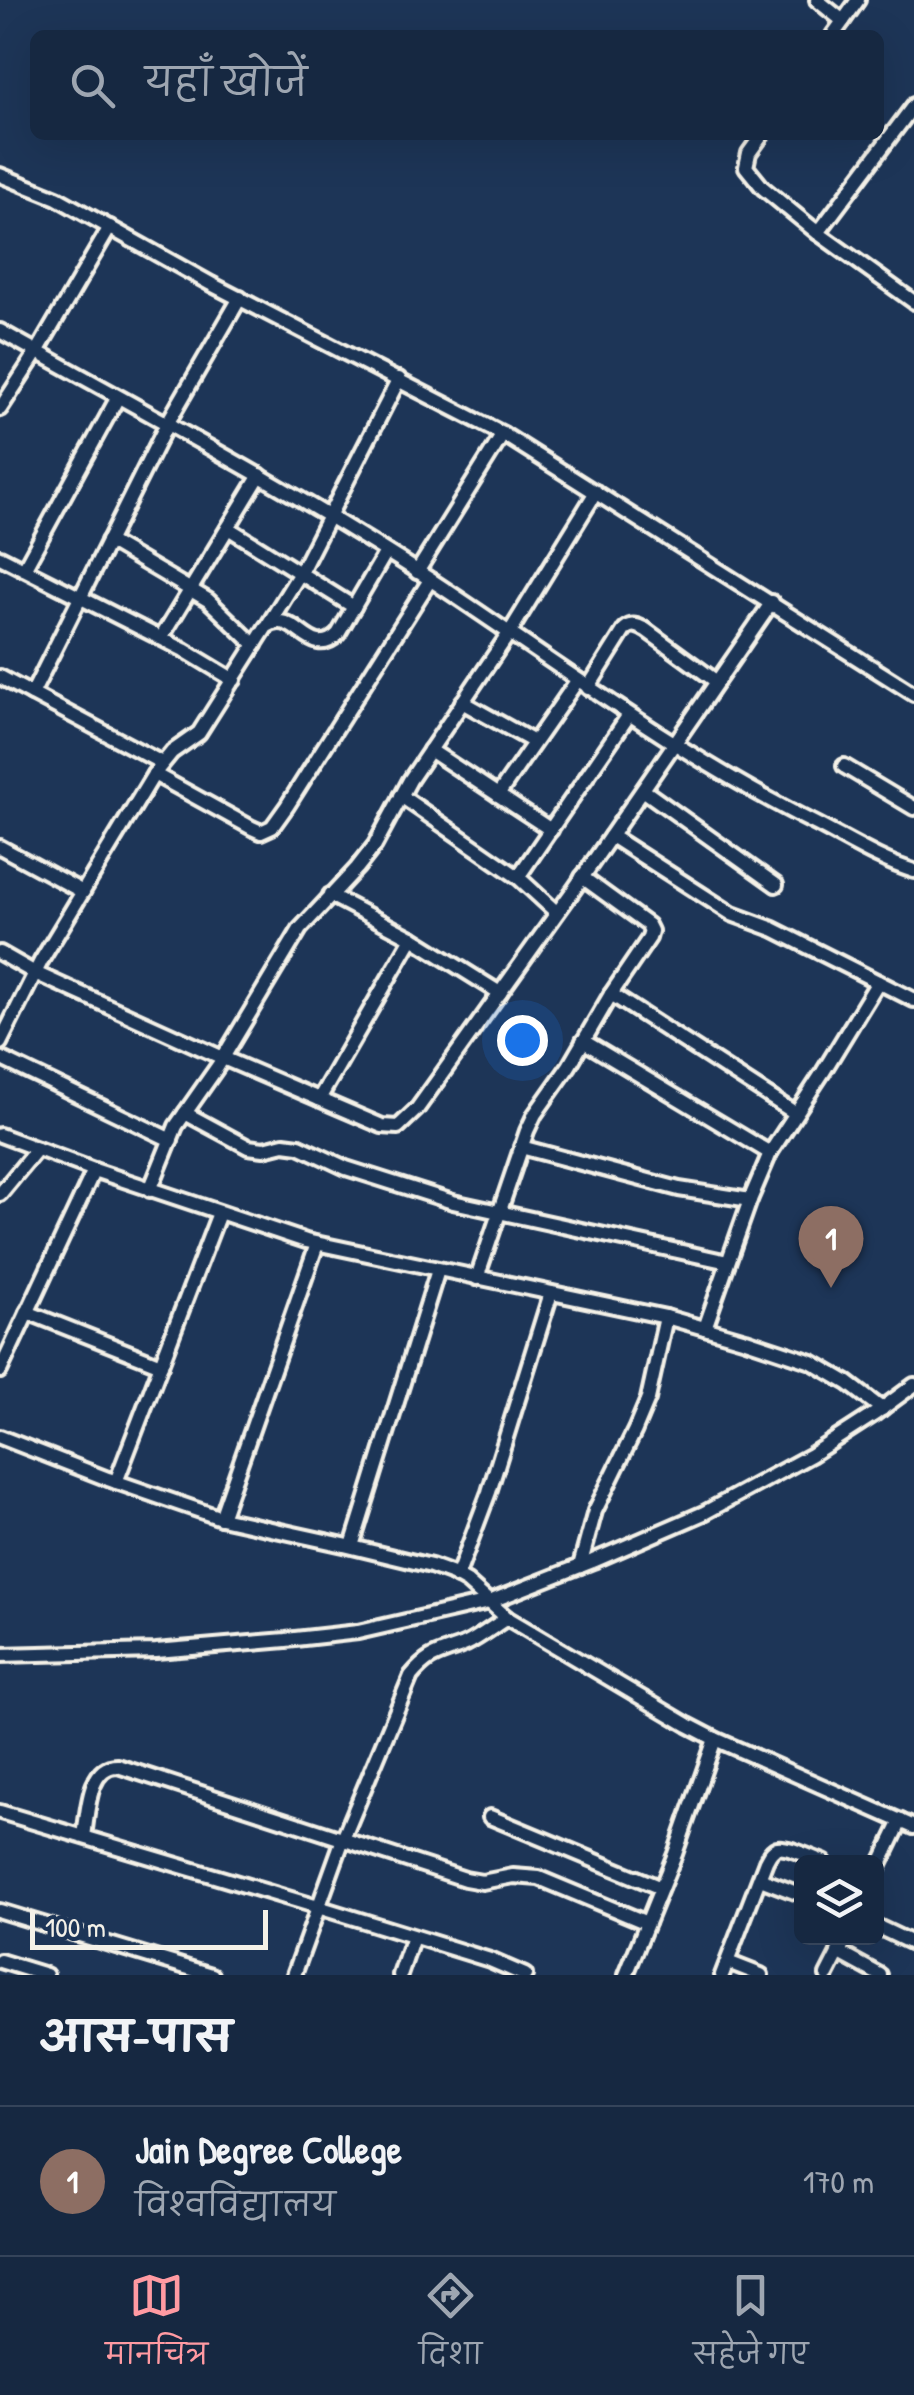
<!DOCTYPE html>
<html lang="hi">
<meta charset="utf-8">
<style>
:root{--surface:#162841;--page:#1f3048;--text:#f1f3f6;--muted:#9ea6b1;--line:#35445a;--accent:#ff9aa2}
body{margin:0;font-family:"Patrick Hand","Playpen Sans Deva",sans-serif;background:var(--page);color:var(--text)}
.controls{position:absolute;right:30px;bottom:30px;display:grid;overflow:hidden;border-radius:15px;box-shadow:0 10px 40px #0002}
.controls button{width:90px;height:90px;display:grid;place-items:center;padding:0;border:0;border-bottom:2px solid var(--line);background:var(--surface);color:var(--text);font:50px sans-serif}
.scale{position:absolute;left:30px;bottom:25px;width:238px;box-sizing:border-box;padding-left:10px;border:5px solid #f4f1e8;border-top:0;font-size:28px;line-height:35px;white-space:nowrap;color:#f4f1e8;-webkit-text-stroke:8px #1d3557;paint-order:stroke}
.you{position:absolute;left:522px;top:1040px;width:35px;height:35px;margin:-25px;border:8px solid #fff;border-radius:50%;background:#1a73e8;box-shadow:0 0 0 15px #1a73e833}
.badge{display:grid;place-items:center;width:65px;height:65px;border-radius:50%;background:var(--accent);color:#fff;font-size:32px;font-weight:700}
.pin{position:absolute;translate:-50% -82px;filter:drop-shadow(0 2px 5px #0008)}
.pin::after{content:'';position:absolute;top:52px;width:35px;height:30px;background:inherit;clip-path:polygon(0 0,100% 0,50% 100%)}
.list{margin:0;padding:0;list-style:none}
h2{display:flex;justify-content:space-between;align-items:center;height:130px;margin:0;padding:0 40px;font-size:42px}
h2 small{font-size:32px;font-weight:400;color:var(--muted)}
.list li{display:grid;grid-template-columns:65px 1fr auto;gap:30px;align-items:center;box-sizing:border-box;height:150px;padding:0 40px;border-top:2px solid var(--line)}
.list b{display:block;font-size:38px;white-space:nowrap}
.list p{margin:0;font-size:32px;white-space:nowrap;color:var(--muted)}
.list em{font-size:32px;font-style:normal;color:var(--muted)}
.icon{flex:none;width:55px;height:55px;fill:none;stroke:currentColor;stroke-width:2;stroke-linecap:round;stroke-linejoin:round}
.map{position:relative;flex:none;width:914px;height:1975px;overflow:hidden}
.search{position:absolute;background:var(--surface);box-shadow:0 10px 40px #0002;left:30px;right:30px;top:30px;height:110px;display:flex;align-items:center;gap:25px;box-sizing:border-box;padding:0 35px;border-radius:15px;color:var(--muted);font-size:38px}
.sheet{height:280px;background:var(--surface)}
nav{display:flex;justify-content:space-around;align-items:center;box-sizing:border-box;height:140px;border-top:2px solid var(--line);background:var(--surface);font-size:28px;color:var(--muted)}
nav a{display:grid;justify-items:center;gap:5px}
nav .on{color:var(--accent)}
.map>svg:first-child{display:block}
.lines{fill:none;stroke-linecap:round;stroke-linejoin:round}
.street-casing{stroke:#f4f1e8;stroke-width:20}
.street{stroke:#1d3557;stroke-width:12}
</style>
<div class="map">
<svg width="914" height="1975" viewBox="0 0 914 1975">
<rect width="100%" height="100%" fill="#1d3557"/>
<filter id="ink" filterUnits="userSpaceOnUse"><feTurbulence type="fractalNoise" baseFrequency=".01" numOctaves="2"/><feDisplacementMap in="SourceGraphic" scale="20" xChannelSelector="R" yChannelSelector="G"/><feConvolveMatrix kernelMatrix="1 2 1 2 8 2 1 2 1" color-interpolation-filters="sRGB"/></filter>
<g filter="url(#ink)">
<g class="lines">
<g class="street-casing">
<g id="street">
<path d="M817 0 843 21"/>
<path d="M833 35 858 0"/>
<path d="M762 135 749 153 746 167 763 188 818 233 914 302"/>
<path d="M0 175 57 198 211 284 503 434 914 694"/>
<path d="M818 233 914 105"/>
<path d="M0 331C146 413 294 490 434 582 561 666 681 757 818 825 849 841 881 861 914 871"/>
<path d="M0 409 37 352 110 227"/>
<path d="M228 528 354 607"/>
<path d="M108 541 208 600 255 645"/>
<path d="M0 557 184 650 234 680"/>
<path d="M24 569 118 397"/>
<path d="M417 572 503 434"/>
<path d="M269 623 300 573 399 379"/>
<path d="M161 638 260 475"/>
<path d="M0 677 162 763"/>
<path d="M588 688 625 629C633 623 638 626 646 630L717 682"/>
<path d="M32 694 167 424 240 298"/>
<path d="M462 702 534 742"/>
<path d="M430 750 551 830"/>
<path d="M844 766 914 808"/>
<path d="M154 774 252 828 261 832 272 827 287 806 430 580"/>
<path d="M643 790 776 885"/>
<path d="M498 795 577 681"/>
<path d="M401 796 518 877 556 912"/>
<path d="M611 836 732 914 773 929 914 1000"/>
<path d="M0 847 83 892"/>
<path d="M518 877 629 715"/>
<path d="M330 895 412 938 500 993"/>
<path d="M0 953 35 973 223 1058 382 1126 398 1127 417 1109 575 888 772 602"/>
<path d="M611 994 795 1113"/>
<path d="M583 1041 770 1153"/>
<path d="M0 1043 41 961 154 774 172 752 199 733 266 627C295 605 309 663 338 634L386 552"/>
<path d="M0 1058 171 1140"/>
<path d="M319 1099 412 938"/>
<path d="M185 1113 248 1147 264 1149 284 1144 299 1146 346 1168 453 1202 728 1262"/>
<path d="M0 1135 94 1170 306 1241 666 1317 746 1340 812 1362 848 1383 882 1409"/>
<path d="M521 1147 679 1189 750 1200"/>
<path d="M150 1190 176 1126 218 1066 300 929 357 868 375 845 410 780 510 632 596 492"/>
<path d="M0 1194 37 1149"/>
<path d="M477 1278 527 1131 535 1114 569 1066 611 994 649 938 651 931 648 925 582 877"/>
<path d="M27 1312 161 1365"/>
<path d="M705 1328 750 1200 770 1153 823 1072 878 982"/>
<path d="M0 1371 94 1170"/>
<path d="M0 1437 108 1479 221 1518 344 1545 431 1566 453 1574 467 1582 507 1618 688 1725 715 1739 914 1827"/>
<path d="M116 1482 219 1213"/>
<path d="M221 1518 317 1244"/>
<path d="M352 1546 438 1270"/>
<path d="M580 1566 595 1511 635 1430 648 1399 666 1317"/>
<path d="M457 1577 489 1492 551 1293"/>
<path d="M0 1655 156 1651 286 1640 358 1632 489 1602 593 1561 704 1513 811 1455 876 1413 914 1385"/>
<path d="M0 1812 318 1907 490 1960 525 1975"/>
<path d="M490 1817 661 1888"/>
<path d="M84 1836C88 1813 88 1765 118 1766L465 1879 482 1882 513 1876 539 1878 647 1923"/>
<path d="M876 1873 901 1821"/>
<path d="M760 1879 802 1895"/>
<path d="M0 1911 212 1975"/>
<path d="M876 1926 914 1944"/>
<path d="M838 1952 880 1975"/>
<path d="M0 1961 46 1975"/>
<path d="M728 1962 761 1975"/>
<path d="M294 1975 343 1839 411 1676C431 1652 440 1655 466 1644 480 1637 494 1626 507 1618"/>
<path d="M400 1975 413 1937"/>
<path d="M626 1975 675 1854 715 1739"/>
<path d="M722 1975 766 1861C769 1856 770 1851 777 1848 786 1845 814 1859 824 1862"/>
<path d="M827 1975 846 1938"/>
</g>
</g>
<use href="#street" class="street"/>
</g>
</g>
</svg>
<div class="controls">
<button><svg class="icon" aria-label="layers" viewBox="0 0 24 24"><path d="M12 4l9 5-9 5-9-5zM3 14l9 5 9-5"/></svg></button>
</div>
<div class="scale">100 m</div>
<div class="you"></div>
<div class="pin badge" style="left:831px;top:1288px;background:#8d6e63">1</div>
<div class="search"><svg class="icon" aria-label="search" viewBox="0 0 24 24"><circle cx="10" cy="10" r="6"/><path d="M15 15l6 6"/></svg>यहाँ खोजें</div>
</div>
<section class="sheet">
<h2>आस-पास<small></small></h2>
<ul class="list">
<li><span class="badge" style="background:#8d6e63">1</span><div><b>Jain Degree College</b><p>विश्वविद्यालय</p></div><em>170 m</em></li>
</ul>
</section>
<nav>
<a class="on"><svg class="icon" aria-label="map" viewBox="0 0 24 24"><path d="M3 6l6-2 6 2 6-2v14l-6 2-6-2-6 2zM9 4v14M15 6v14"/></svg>मानचित्र</a>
<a><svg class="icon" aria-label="directions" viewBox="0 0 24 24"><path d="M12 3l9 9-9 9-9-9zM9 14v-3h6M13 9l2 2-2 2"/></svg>दिशा</a>
<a><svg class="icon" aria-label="saved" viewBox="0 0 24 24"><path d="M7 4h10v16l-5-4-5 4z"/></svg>सहेजे गए</a>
</nav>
